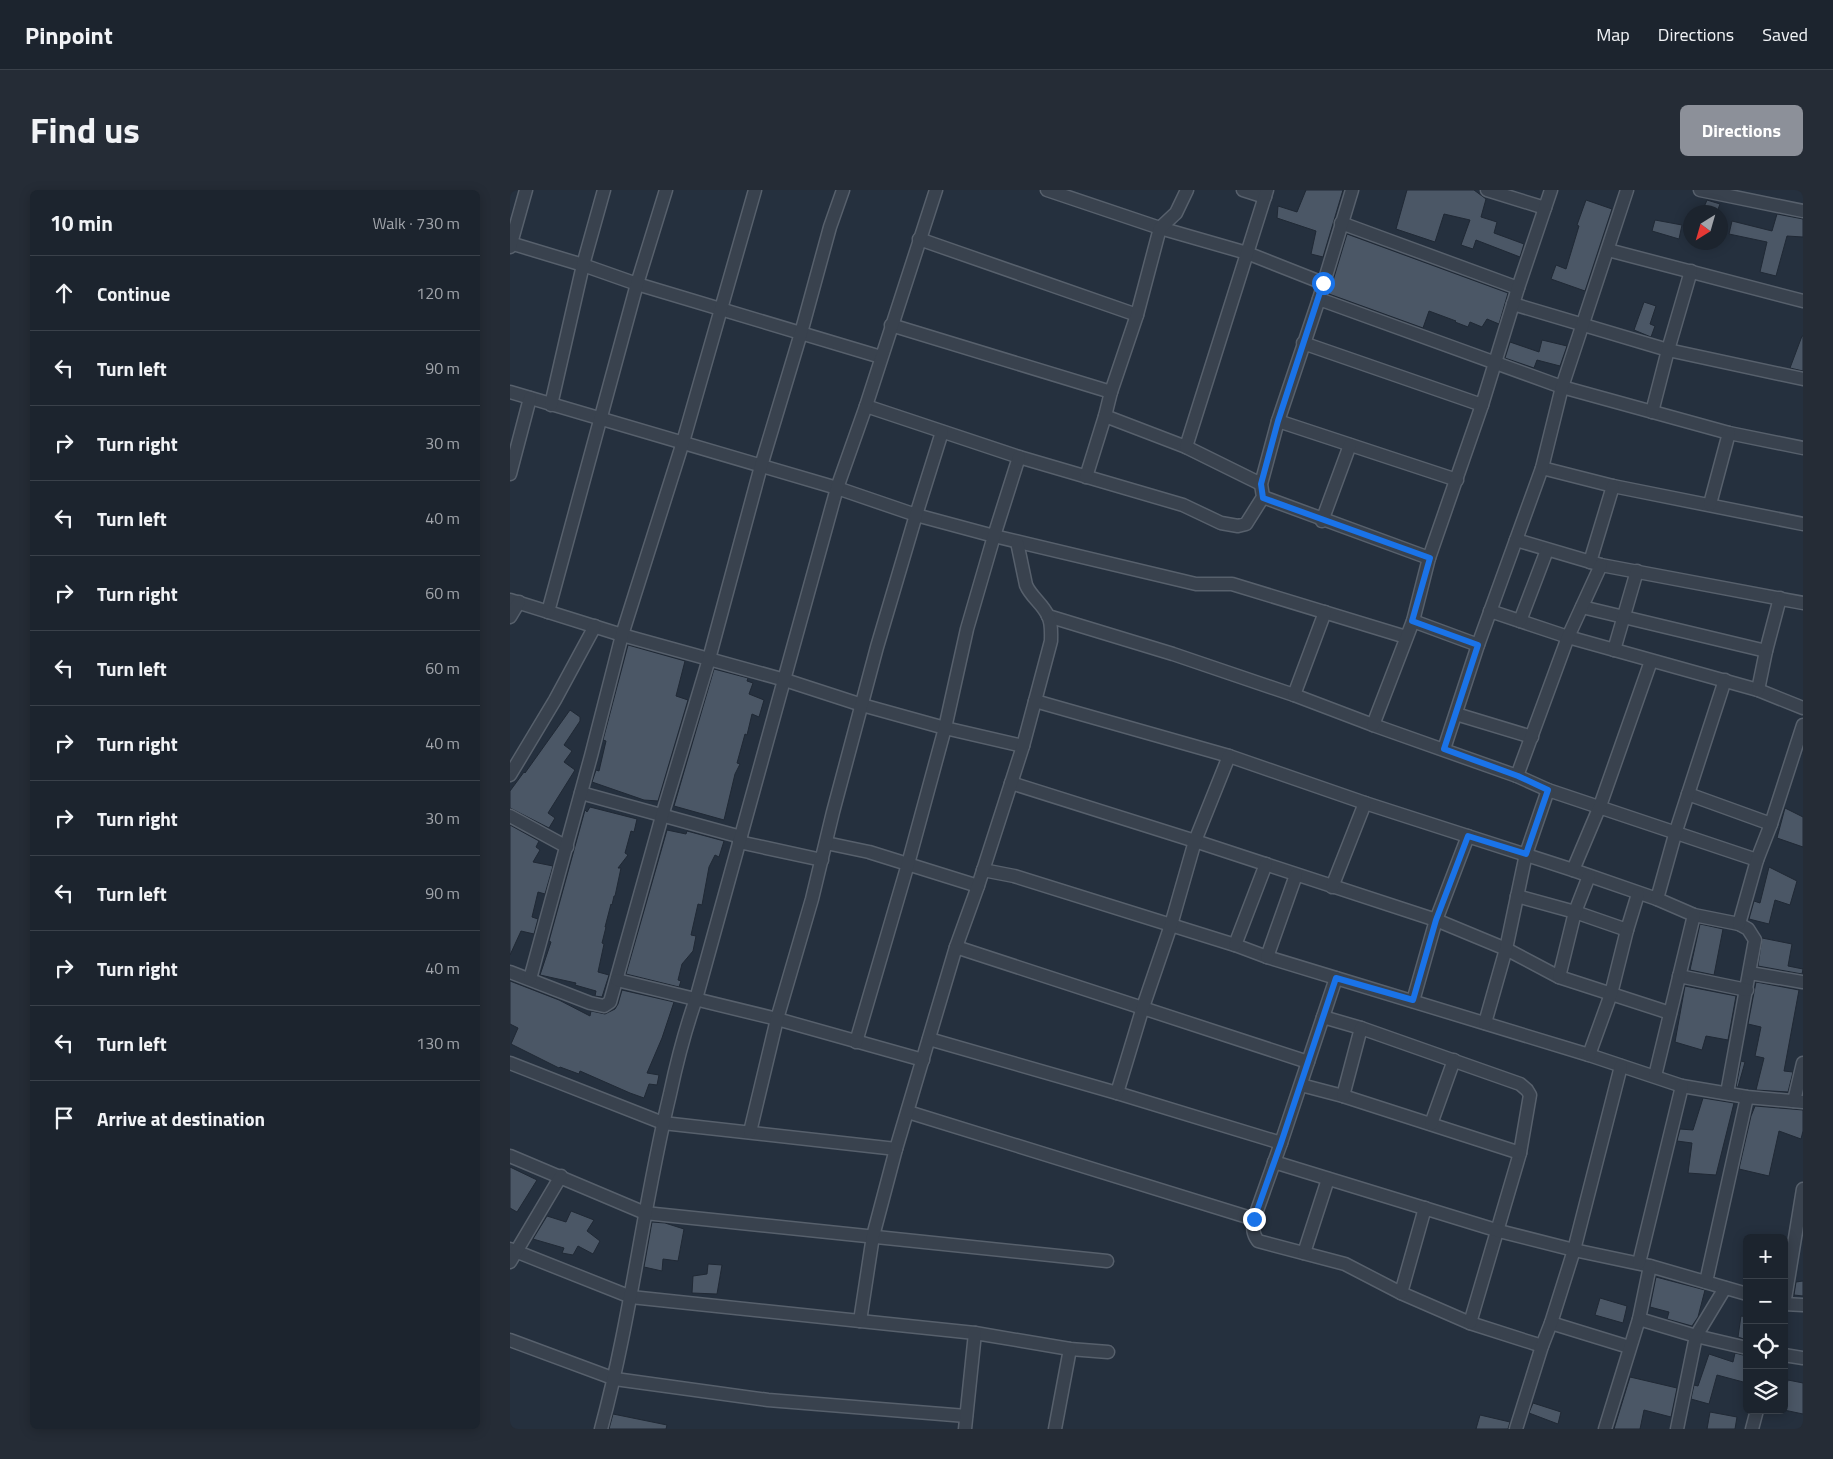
<!DOCTYPE html>
<meta charset="utf-8">
<style>
:root{--surface:#1c242e;--page:#252c36;--text:#f1f3f6;--muted:#a0a4aa;--line:#3a414a;--accent:#8c9099}
body{margin:0;font-family:"Titillium Web",sans-serif;background:var(--page);color:var(--text)}
.controls{position:absolute;right:15px;bottom:15px;display:grid;overflow:hidden;border-radius:8px;box-shadow:0 2px 12px #0003}
.controls button{width:45px;height:45px;display:grid;place-items:center;padding:0;border:0;border-bottom:1px solid var(--line);background:var(--surface);color:var(--text);font:25px sans-serif}
.compass{position:absolute;left:1173px;top:15px;width:45px;height:45px;border-radius:50%;background:var(--surface);box-shadow:0 2px 12px #0003;rotate:217deg}
.stop{position:absolute;width:15px;height:15px;margin:-11px;border:4px solid #1a73e8;border-radius:50%;background:#fff}
.stop.end{background:#1a73e8;border-color:#fff;box-shadow:0 1px 5px #0008}
.list{margin:0;padding:0;list-style:none}
h2{display:flex;justify-content:space-between;align-items:center;height:65px;margin:0;padding:0 20px;font-size:21px}
h2 small{font-size:16px;font-weight:400;color:var(--muted)}
.list li{display:grid;grid-template-columns:32px 1fr auto;gap:15px;align-items:center;box-sizing:border-box;height:75px;padding:0 20px;border-top:1px solid var(--line)}
.list b{display:block;font-size:19px;white-space:nowrap}
.list em{font-size:16px;font-style:normal;color:var(--muted)}
.icon{flex:none;width:28px;height:28px;fill:none;stroke:currentColor;stroke-width:2;stroke-linecap:round;stroke-linejoin:round}
.map{position:relative;flex:none;width:1293px;height:1239px;overflow:hidden;border-radius:8px}
header{display:flex;align-items:center;gap:30px;box-sizing:border-box;height:70px;padding:0 25px;background:var(--surface);border-bottom:1px solid var(--line)}
header strong{font-size:24px}
nav{display:flex;gap:28px;margin-inline-start:auto;font-size:18px}
.intro{display:flex;align-items:center;justify-content:space-between;box-sizing:border-box;height:120px;padding:0 30px}
h1{margin:0;font-size:35px}
.button{padding:12px 22px;border-radius:8px;background:var(--accent);color:#fff;font-size:18px;font-weight:700}
main{display:flex;gap:30px;padding:0 30px}
aside{flex:1;background:var(--surface);border-radius:8px;box-shadow:0 2px 12px #0003}
.map>svg:first-child{display:block}
.building{fill:#4b5766;stroke:#202935}
.lines{fill:none;stroke-linecap:round;stroke-linejoin:round}
.street-casing{stroke:#57606c;stroke-width:15}
.street{stroke:#39424e;stroke-width:12}
.route{stroke:#1a73e8;stroke-width:6}
</style>
<header>
<strong>Pinpoint</strong>
<nav><a>Map</a><a>Directions</a><a>Saved</a></nav>
</header>
<div class="intro"><h1>Find us</h1><a class="button">Directions</a></div>
<main>
<aside>
<h2>10 min<small>Walk · 730 m</small></h2>
<ul class="list">
<li><svg class="icon" aria-label="ahead" viewBox="0 0 24 24"><path d="M12 20V5M6 11l6-6 6 6"/></svg><div><b>Continue</b></div><em>120 m</em></li>
<li><svg class="icon" aria-label="left" viewBox="0 0 24 24"><path d="M17 20v-9H6M10 6l-5 5 5 5"/></svg><div><b>Turn left</b></div><em>90 m</em></li>
<li><svg class="icon" aria-label="right" viewBox="0 0 24 24"><path d="M7 20v-9h11M14 6l5 5-5 5"/></svg><div><b>Turn right</b></div><em>30 m</em></li>
<li><svg class="icon" aria-label="left" viewBox="0 0 24 24"><path d="M17 20v-9H6M10 6l-5 5 5 5"/></svg><div><b>Turn left</b></div><em>40 m</em></li>
<li><svg class="icon" aria-label="right" viewBox="0 0 24 24"><path d="M7 20v-9h11M14 6l5 5-5 5"/></svg><div><b>Turn right</b></div><em>60 m</em></li>
<li><svg class="icon" aria-label="left" viewBox="0 0 24 24"><path d="M17 20v-9H6M10 6l-5 5 5 5"/></svg><div><b>Turn left</b></div><em>60 m</em></li>
<li><svg class="icon" aria-label="right" viewBox="0 0 24 24"><path d="M7 20v-9h11M14 6l5 5-5 5"/></svg><div><b>Turn right</b></div><em>40 m</em></li>
<li><svg class="icon" aria-label="right" viewBox="0 0 24 24"><path d="M7 20v-9h11M14 6l5 5-5 5"/></svg><div><b>Turn right</b></div><em>30 m</em></li>
<li><svg class="icon" aria-label="left" viewBox="0 0 24 24"><path d="M17 20v-9H6M10 6l-5 5 5 5"/></svg><div><b>Turn left</b></div><em>90 m</em></li>
<li><svg class="icon" aria-label="right" viewBox="0 0 24 24"><path d="M7 20v-9h11M14 6l5 5-5 5"/></svg><div><b>Turn right</b></div><em>40 m</em></li>
<li><svg class="icon" aria-label="left" viewBox="0 0 24 24"><path d="M17 20v-9H6M10 6l-5 5 5 5"/></svg><div><b>Turn left</b></div><em>130 m</em></li>
<li><svg class="icon" aria-label="arrive" viewBox="0 0 24 24"><path d="M6 21V4h12l-3 4 3 4H6"/></svg><div><b>Arrive at destination</b></div></li>
</ul>
</aside>
<div class="map">
<svg width="1293" height="1239" viewBox="0 0 1293 1239">
<rect width="100%" height="100%" fill="#25303e"/>
<g class="building">
<path d="M796 0H833L813 67 801 64 806 41 767 28 768 16 787 22Z"/>
<path d="M897 0H964L976 9 971 27 987 32 984 43 1014 54 1010 67 966 50 963 59 951 55 960 30 934 24 925 52 886 39Z"/>
<path d="M1076 10 1102 19 1075 101 1041 89 1046 75 1056 79 1069 36 1067 35Z"/>
<path d="M1197 10 1210 14 1207 22H1192Z"/>
<path d="M1267 24 1293 29V47L1277 46 1266 86 1250 82 1257 52 1219 44 1222 31 1262 41Z"/>
<path d="M1145 30 1172 35 1169 49 1142 41Z"/>
<path d="M837 44 998 103 989 134 977 129 972 137 960 132 958 137 945 132 946 131 919 121 913 138 819 104Z"/>
<path d="M1134 112 1146 116 1140 134 1145 136 1141 147 1124 140Z"/>
<path d="M1292 146H1293V181L1280 178Z"/>
<path d="M1032 150 1057 156 1050 176 1027 170 1024 178 995 168 1000 152 1029 162Z"/>
<path d="M118 455 175 471 166 506 178 510 148 611 134 610 82 592 86 580 89 581 96 551 93 550Z"/>
<path d="M204 479 238 488 237 491 243 493 239 504 254 510 249 527 242 524 237 545 235 544 227 573 230 574 225 584 214 630 164 616Z"/>
<path d="M60 520 70 527V531L54 555 62 561 54 572 65 580 38 623 45 628 39 638 0 618V601L14 582 15 583Z"/>
<path d="M80 617 127 629 124 642 121 641 115 663 118 665 108 678H111L105 706H104L102 715 101 714 95 737H96L92 753 94 754 88 782 99 785 92 807 85 806 86 801 65 795 66 793 30 785 41 752 39 751 75 620 77 622Z"/>
<path d="M1275 618 1293 627V657L1267 648Z"/>
<path d="M0 635 29 651 26 657 30 660 23 672 43 676 35 704 28 702 22 727 28 729 24 744 11 741 0 765Z"/>
<path d="M157 640 176 644 177 641 214 651 209 667 205 665 199 677 194 704 192 715 188 714 181 745 186 746 183 761 172 774 168 790 171 791 169 797 116 784Z"/>
<path d="M1259 677 1287 691 1280 715 1265 710 1259 734 1239 729 1244 711 1250 713Z"/>
<path d="M1190 734 1213 739 1204 785 1180 780Z"/>
<path d="M1252 748 1282 754 1278 776 1293 779 1292 784 1248 776Z"/>
<path d="M0 791 49 810 80 826 81 821 95 824 105 819 108 814 112 800 164 812 152 848 137 883 149 885 147 895 139 894 134 908 120 903 70 881 69 884 50 877 49 878 1 854 8 838 0 834Z"/>
<path d="M1246 792 1289 800 1274 881 1283 882 1278 902 1246 900 1254 868 1245 866 1251 837 1238 834Z"/>
<path d="M1175 796 1226 806 1218 850 1196 846 1192 860 1165 852Z"/>
<path d="M1231 871 1235 872 1228 897H1226Z"/>
<path d="M1193 908 1224 913 1206 985 1178 983 1182 953 1167 951 1170 939 1183 940Z"/>
<path d="M1245 916 1293 920V941L1291 949 1269 941 1259 986 1229 979 1241 926Z"/>
<path d="M0 977 27 990 7 1022 0 1018Z"/>
<path d="M61 1021 84 1030 77 1041 90 1051 83 1064 68 1056 63 1065 52 1063 54 1058 23 1049 37 1026 56 1032Z"/>
<path d="M142 1032 155 1033 174 1039 168 1071 153 1069 152 1081 134 1077Z"/>
<path d="M198 1074 212 1075 207 1104 182 1103 183 1086 197 1084Z"/>
<path d="M1146 1087 1195 1100 1188 1127 1182 1136 1157 1129 1159 1122 1140 1117Z"/>
<path d="M1293 1091V1106L1284 1105 1286 1092Z"/>
<path d="M1090 1108 1117 1116 1113 1133 1085 1125Z"/>
<path d="M1231 1126 1237 1127V1150L1228 1147Z"/>
<path d="M1225 1163 1237 1166V1193L1207 1185 1199 1214 1181 1209 1184 1195 1188 1196 1199 1164 1223 1172Z"/>
<path d="M1120 1187 1167 1198 1161 1227 1134 1220 1130 1239H1104Z"/>
<path d="M1278 1190 1293 1193V1224L1274 1220V1209Z"/>
<path d="M1023 1213 1051 1222 1048 1234 1019 1223Z"/>
<path d="M1200 1222 1227 1227 1225 1239H1197Z"/>
<path d="M103 1224 157 1235 156 1239H99Z"/>
<path d="M970 1225 1000 1232 998 1239H966Z"/>
</g>
<g class="lines">
<g class="street-casing">
<g id="street">
<path d="M537 0 650 38 737 63 813 93"/>
<path d="M733 0 755 7"/>
<path d="M977 0 1035 18"/>
<path d="M1190 0 1293 21"/>
<path d="M831 33 1008 98"/>
<path d="M409 49 627 125"/>
<path d="M0 53 73 75 127 94 371 167"/>
<path d="M0 57 16 0"/>
<path d="M1098 60 1293 111"/>
<path d="M809 109 1052 197 1219 243 1293 258"/>
<path d="M1003 114 1158 160 1293 189"/>
<path d="M381 135 601 202"/>
<path d="M793 153 972 215"/>
<path d="M0 202 327 298 406 325 484 346 686 394H722L896 447"/>
<path d="M41 215 73 75 94 0"/>
<path d="M356 216 509 267 673 315 711 333 728 336 736 334 753 307 751 294 768 231 809 109 842 0"/>
<path d="M1142 222 1158 160 1181 81"/>
<path d="M595 226 676 257 751 294"/>
<path d="M768 231 947 290"/>
<path d="M676 257 757 0"/>
<path d="M1032 278 1103 296 1293 334"/>
<path d="M0 284 20 208"/>
<path d="M576 287 595 226 601 202 627 125 650 38 666 23 677 0"/>
<path d="M753 307 919 368"/>
<path d="M1200 314 1219 243"/>
<path d="M812 331 840 255"/>
<path d="M1006 350 1091 375 1293 413"/>
<path d="M1080 372 1103 296"/>
<path d="M0 410 112 445 275 490 352 515 435 538 513 556"/>
<path d="M1072 417 1256 461"/>
<path d="M980 421 1058 447 1248 500 1293 518"/>
<path d="M38 422 127 94 156 0"/>
<path d="M538 426 663 464 784 505 863 535 1007 586 1038 600 1247 670"/>
<path d="M0 427 9 412"/>
<path d="M903 431 968 455"/>
<path d="M1010 431 1037 360"/>
<path d="M1104 460 1127 381"/>
<path d="M1248 500 1256 461 1270 408"/>
<path d="M784 505 815 422"/>
<path d="M525 511 719 566 855 613 1063 680 1147 709 1184 725 1229 734 1238 739 1245 750 1217 903"/>
<path d="M946 524 1022 547"/>
<path d="M863 535 903 431 919 368 972 215 1008 98 1041 0"/>
<path d="M934 559 968 455 1032 278 1052 197 1117 0"/>
<path d="M0 585 45 510 85 436"/>
<path d="M1007 586 1058 447 1091 375"/>
<path d="M501 593 685 651 926 730 996 759 1049 787 1160 823"/>
<path d="M71 603 231 647"/>
<path d="M1178 604 1261 634"/>
<path d="M0 626 57 657"/>
<path d="M229 652 312 670"/>
<path d="M316 653 359 662 468 696"/>
<path d="M473 680 504 686 725 755 757 767 1079 865 1172 896 1237 907 1293 912"/>
<path d="M1063 680 1090 616 1141 471"/>
<path d="M822 697 855 613"/>
<path d="M1007 706 1065 722 1117 740"/>
<path d="M1147 709 1166 641 1215 490"/>
<path d="M1229 734 1247 670 1261 634 1293 535"/>
<path d="M725 755 756 674"/>
<path d="M446 757 798 872"/>
<path d="M757 767 786 685"/>
<path d="M0 782 80 813 94 816 100 812 152 626 199 469 251 276 291 143 320 37 333 0"/>
<path d="M1240 783 1293 792"/>
<path d="M1169 786 1237 800"/>
<path d="M1049 787 1065 722 1079 686"/>
<path d="M826 788 771 953 744 1029C743 1038 742 1043 748 1051L835 1074 891 1103 960 1133 1032 1156"/>
<path d="M20 789 81 566 112 445 173 252 245 0"/>
<path d="M107 790 267 829 413 870"/>
<path d="M903 811 926 730 958 646"/>
<path d="M813 827 851 838 1010 894 1017 900 1020 905 1010 963 960 1133"/>
<path d="M975 833 996 759 1016 664 1038 600"/>
<path d="M419 849 607 903 771 953"/>
<path d="M346 852 398 674 435 538 457 439 484 346 509 267"/>
<path d="M1079 865 1101 804 1117 740 1128 704"/>
<path d="M0 873 153 933 386 959"/>
<path d="M1145 886 1184 725"/>
<path d="M791 895 833 906 1010 963"/>
<path d="M607 903 633 817 661 735 685 651 719 566"/>
<path d="M833 906 851 838"/>
<path d="M1284 911 1293 873"/>
<path d="M398 922 744 1029"/>
<path d="M921 934 944 870"/>
<path d="M240 942 267 829 302 709 323 622 367 457 406 325 432 242"/>
<path d="M0 966 135 1023 597 1071"/>
<path d="M764 972 989 1041 1064 1060 1140 1076 1237 1104"/>
<path d="M0 1059 121 1107 465 1143 560 1159 598 1162"/>
<path d="M794 1063 818 989"/>
<path d="M0 1072 51 986"/>
<path d="M1129 1073 1172 896"/>
<path d="M1196 1092 1237 907"/>
<path d="M891 1103 915 1018"/>
<path d="M1274 1114 1293 1115"/>
<path d="M1274 1115 1293 999"/>
<path d="M1129 1129 1186 1146 1237 1158"/>
<path d="M350 1131 363 1046 386 959 446 757 468 696 513 556 541 451C541 443 542 433 538 426 533 414 521 407 516 395L507 352"/>
<path d="M1041 1133 1119 1157"/>
<path d="M0 1150 105 1189 258 1210 456 1226"/>
<path d="M1274 1165 1293 1168"/>
<path d="M91 1239C121 1129 133 1015 160 904 167 871 175 840 186 809L327 298 356 216 426 0"/>
<path d="M455 1239 465 1143"/>
<path d="M545 1239 560 1159"/>
<path d="M1006 1239 1032 1156 1041 1133 1064 1060 1111 876"/>
<path d="M1095 1239 1129 1129 1140 1076"/>
<path d="M1167 1239 1186 1146 1215 1098"/>
<path d="M1242 1239 1247 1220"/>
</g>
</g>
<use href="#street" class="street"/>
</g>
<g class="lines">
<path class="route" d="M744 1029 771 953 826 788 903 810 926 730 958 646 1016 664 1038 600 1008 586 934 559 968 455 902 431 920 368 753 308 751 294 768 231 813 93"/>
</g>
</svg>
<div class="controls">
<button>+</button>
<button>−</button>
<button><svg class="icon" aria-label="locate" viewBox="0 0 24 24"><circle cx="12" cy="12" r="6"/><path d="M12 2v4M12 18v4M2 12h4M18 12h4"/></svg></button>
<button><svg class="icon" aria-label="layers" viewBox="0 0 24 24"><path d="M12 4l9 5-9 5-9-5zM3 14l9 5 9-5"/></svg></button>
</div>
<svg class="compass" viewBox="-18 -18 36 36"><path d="M0-13l5 13h-10z" fill="#e53935"/><path d="M0 13l5-13h-10z" fill="#a0a4aa"/></svg>
<div class="stop" style="left:813px;top:93px"></div>
<div class="stop end" style="left:744px;top:1029px"></div>
</div>
</main>
